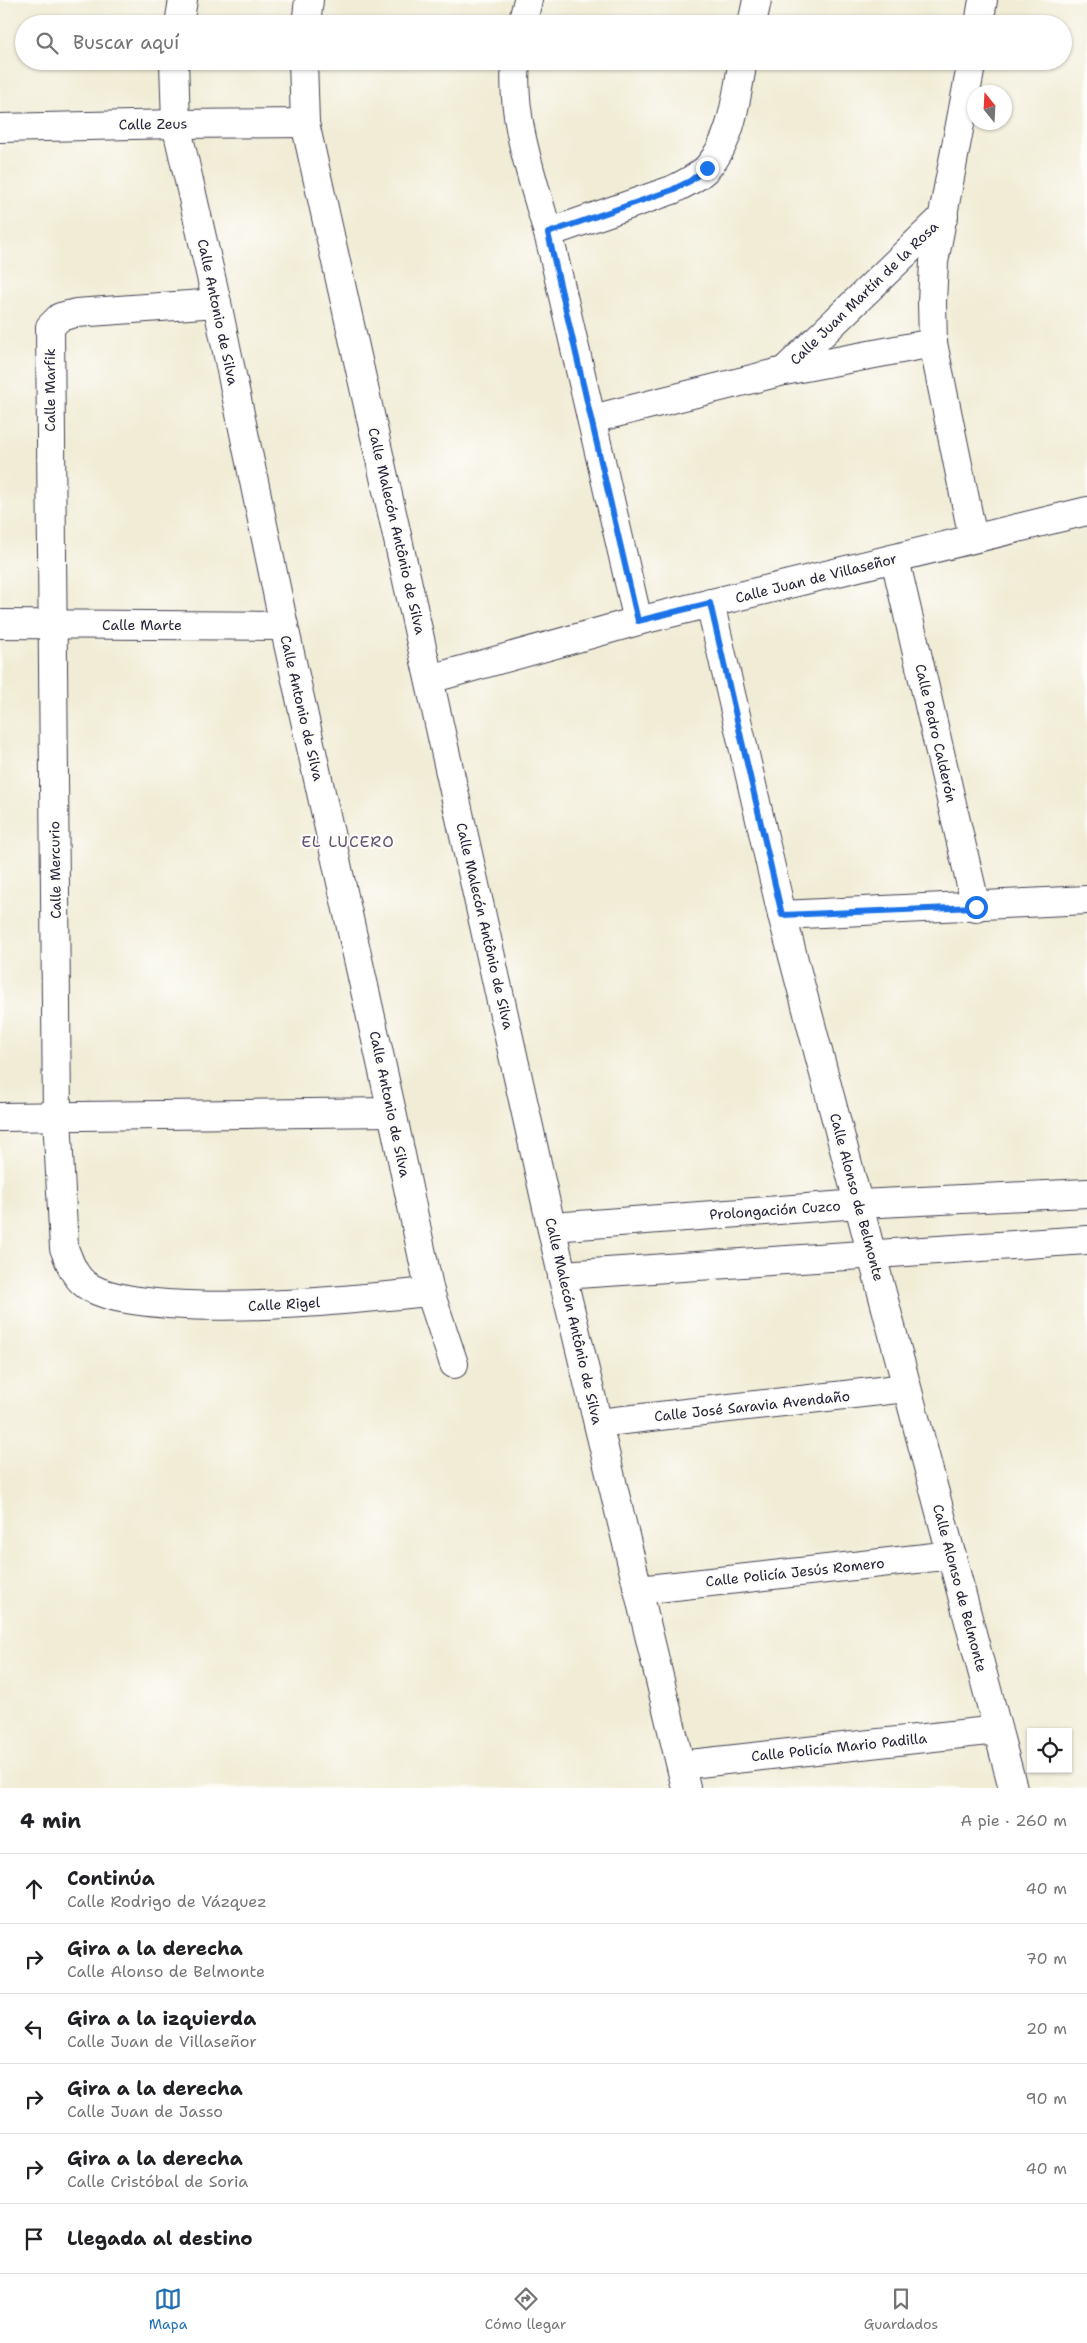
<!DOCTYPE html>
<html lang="es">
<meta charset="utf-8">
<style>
:root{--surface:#fff;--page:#f6f6f6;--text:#202124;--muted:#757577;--line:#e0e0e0;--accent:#1f6fb2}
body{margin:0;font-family:"Shantell Sans",sans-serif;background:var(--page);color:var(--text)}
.controls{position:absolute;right:15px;bottom:15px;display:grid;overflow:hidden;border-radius:0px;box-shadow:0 1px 4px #0004}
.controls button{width:45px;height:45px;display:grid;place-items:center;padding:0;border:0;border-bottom:1px solid var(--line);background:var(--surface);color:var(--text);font:25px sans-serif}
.compass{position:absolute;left:967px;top:85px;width:45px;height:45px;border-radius:50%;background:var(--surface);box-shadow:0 1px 4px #0004;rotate:342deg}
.stop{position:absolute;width:15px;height:15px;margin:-11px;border:4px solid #1a73e8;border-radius:50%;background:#fff}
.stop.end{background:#1a73e8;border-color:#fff;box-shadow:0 1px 5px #0008}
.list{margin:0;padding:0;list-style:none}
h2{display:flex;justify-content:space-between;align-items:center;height:65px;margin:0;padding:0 20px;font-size:21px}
h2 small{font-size:16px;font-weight:400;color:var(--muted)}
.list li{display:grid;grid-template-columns:32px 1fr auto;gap:15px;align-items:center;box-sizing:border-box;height:70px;padding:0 20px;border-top:1px solid var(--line)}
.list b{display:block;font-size:19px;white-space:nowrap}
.list p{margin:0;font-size:16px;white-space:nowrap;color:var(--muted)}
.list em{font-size:16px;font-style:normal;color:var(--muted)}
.icon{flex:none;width:28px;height:28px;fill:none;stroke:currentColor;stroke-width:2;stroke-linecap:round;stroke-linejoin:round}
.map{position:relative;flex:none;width:1087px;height:1788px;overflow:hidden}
.search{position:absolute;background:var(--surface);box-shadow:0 1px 4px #0004;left:15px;right:15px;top:15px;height:55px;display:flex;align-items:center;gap:12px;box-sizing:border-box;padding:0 18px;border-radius:28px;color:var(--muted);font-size:19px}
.sheet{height:485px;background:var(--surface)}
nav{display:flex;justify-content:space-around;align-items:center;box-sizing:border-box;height:70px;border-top:1px solid var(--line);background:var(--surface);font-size:14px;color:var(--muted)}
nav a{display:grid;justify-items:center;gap:2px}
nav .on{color:var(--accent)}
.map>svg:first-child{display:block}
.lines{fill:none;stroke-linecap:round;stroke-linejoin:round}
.street-casing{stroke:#414052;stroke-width:30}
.street{stroke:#fff;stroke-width:28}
.route{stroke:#1a73e8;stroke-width:6}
.labels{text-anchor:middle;stroke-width:4;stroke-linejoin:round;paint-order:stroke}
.street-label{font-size:14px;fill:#22223b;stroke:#fdfcf7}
.quarter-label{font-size:16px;letter-spacing:1px;fill:#5e5172;stroke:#fdfcf7}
</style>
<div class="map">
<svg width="1087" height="1788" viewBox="0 0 1087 1788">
<rect width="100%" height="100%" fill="#fdfcf7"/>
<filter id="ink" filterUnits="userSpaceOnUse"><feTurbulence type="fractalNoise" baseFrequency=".02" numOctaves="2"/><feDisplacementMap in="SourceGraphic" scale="10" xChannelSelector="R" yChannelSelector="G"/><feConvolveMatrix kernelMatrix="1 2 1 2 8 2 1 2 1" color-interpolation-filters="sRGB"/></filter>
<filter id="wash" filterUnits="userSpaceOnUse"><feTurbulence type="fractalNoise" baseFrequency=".0096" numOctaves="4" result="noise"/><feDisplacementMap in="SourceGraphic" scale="20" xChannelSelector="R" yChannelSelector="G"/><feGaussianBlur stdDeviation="1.12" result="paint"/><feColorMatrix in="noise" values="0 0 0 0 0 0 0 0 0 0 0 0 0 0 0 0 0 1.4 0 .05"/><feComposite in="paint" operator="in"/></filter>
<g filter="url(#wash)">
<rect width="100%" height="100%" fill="#f0ecd5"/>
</g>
<g filter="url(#ink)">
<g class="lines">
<g class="street-casing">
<g id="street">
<path d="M179 24 183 0"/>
<path d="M306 24 309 0"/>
<path d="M522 24 528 0"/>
<path d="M752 24 757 0"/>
<path d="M979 24 983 0"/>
<path d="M174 61 176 124 217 303 284 626 392 1112 430 1292 454 1364"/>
<path d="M303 61 305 123 562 1275 686 1788"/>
<path d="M516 61C510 127 538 190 553 253 582 375 610 498 638 621"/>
<path d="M972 61 934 262 932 302 933 343 973 538"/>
<path d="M0 128 176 124 305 123"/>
<path d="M548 233 672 190C684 184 699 177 708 167 733 139 736 96 743 61"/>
<path d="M217 303 76 313 60 317 50 327 57 1117 64 1248C70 1263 75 1280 91 1288 111 1299 146 1302 168 1304 256 1310 343 1300 430 1292"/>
<path d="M784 371 944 216"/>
<path d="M592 419 784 371 933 343"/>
<path d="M895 559 976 907"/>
<path d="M710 603 782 915 1013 1788"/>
<path d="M0 624 284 626"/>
<path d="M430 679 638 621 1087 511"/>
<path d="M782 915 1087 900"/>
<path d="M0 1117 392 1112"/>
<path d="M552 1227 859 1204 1087 1193"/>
<path d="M562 1275 1087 1240"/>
<path d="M598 1423 906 1388"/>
<path d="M639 1590 952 1555"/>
<path d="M681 1765 997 1730"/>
</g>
</g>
<use href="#street" class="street"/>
</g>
</g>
<g class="lines" filter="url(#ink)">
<path class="route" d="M707 168 690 181 672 190 548 233 638 621 710 603 782 915 976 907"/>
</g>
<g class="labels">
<g class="street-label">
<text transform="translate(153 124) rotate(-1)" y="5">Calle Zeus</text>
<text transform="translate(864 293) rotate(-44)" y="5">Calle Juan Martín de la Rosa</text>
<text transform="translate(218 312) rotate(78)" y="5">Calle Antonio de Silva</text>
<text transform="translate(50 390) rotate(-90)" y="5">Calle Marfik</text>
<text transform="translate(397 531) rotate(77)" y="5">Calle Malecón Antônio de Silva</text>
<text transform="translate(816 578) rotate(-14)" y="5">Calle Juan de Villaseñor</text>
<text x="142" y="630">Calle Marte</text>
<text transform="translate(302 708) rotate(77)" y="5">Calle Antonio de Silva</text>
<text transform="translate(936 733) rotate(77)" y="5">Calle Pedro Calderón</text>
<text transform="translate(55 870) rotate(-91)" y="5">Calle Mercurio</text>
<text transform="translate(485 926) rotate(77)" y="5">Calle Malecón Antônio de Silva</text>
<text transform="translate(390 1104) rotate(78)" y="5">Calle Antonio de Silva</text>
<text transform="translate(857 1197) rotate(75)" y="5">Calle Alonso de Belmonte</text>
<text transform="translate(775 1210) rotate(-4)" y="5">Prolongación Cuzco</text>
<text transform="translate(284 1304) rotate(-3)" y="5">Calle Rigel</text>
<text transform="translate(574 1321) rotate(77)" y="5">Calle Malecón Antônio de Silva</text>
<text transform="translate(752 1406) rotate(-6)" y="5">Calle José Saravia Avendaño</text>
<text transform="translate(795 1572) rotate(-6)" y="5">Calle Policía Jesús Romero</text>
<text transform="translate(960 1588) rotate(75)" y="5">Calle Alonso de Belmonte</text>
<text transform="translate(839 1747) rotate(-6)" y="5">Calle Policía Mario Padilla</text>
</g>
<g class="quarter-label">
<text x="348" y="847">EL LUCERO</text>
</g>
</g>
</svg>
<div class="controls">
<button><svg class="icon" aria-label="locate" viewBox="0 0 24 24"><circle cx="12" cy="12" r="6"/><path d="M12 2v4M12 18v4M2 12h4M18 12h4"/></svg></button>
</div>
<svg class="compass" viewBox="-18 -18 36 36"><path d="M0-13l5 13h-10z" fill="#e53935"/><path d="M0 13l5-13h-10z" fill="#757577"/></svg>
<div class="stop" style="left:976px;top:907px"></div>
<div class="stop end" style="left:707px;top:168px"></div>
<div class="search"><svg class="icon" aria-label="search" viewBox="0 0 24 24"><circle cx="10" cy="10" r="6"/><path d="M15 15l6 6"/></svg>Buscar aquí</div>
</div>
<section class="sheet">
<h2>4 min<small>A pie · 260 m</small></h2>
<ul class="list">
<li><svg class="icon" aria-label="ahead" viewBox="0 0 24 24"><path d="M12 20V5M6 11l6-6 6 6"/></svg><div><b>Continúa</b><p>Calle Rodrigo de Vázquez</p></div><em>40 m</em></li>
<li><svg class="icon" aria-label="right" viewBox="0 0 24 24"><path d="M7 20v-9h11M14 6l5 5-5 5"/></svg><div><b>Gira a la derecha</b><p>Calle Alonso de Belmonte</p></div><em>70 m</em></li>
<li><svg class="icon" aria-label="left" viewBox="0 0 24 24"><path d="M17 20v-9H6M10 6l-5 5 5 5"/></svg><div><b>Gira a la izquierda</b><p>Calle Juan de Villaseñor</p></div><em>20 m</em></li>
<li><svg class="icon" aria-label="right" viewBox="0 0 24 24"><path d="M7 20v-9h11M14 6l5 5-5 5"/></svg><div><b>Gira a la derecha</b><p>Calle Juan de Jasso</p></div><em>90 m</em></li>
<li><svg class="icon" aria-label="right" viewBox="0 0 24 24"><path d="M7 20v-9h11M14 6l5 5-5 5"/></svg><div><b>Gira a la derecha</b><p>Calle Cristóbal de Soria</p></div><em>40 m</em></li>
<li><svg class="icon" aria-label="arrive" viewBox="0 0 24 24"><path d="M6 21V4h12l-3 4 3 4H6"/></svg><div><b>Llegada al destino</b></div></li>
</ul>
</section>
<nav>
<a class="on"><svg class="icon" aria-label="map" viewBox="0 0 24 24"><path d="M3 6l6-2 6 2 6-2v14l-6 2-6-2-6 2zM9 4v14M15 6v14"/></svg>Mapa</a>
<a><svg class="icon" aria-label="directions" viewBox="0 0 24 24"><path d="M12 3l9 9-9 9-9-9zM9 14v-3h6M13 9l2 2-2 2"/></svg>Cómo llegar</a>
<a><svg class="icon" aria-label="saved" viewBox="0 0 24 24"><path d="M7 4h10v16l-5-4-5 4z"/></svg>Guardados</a>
</nav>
